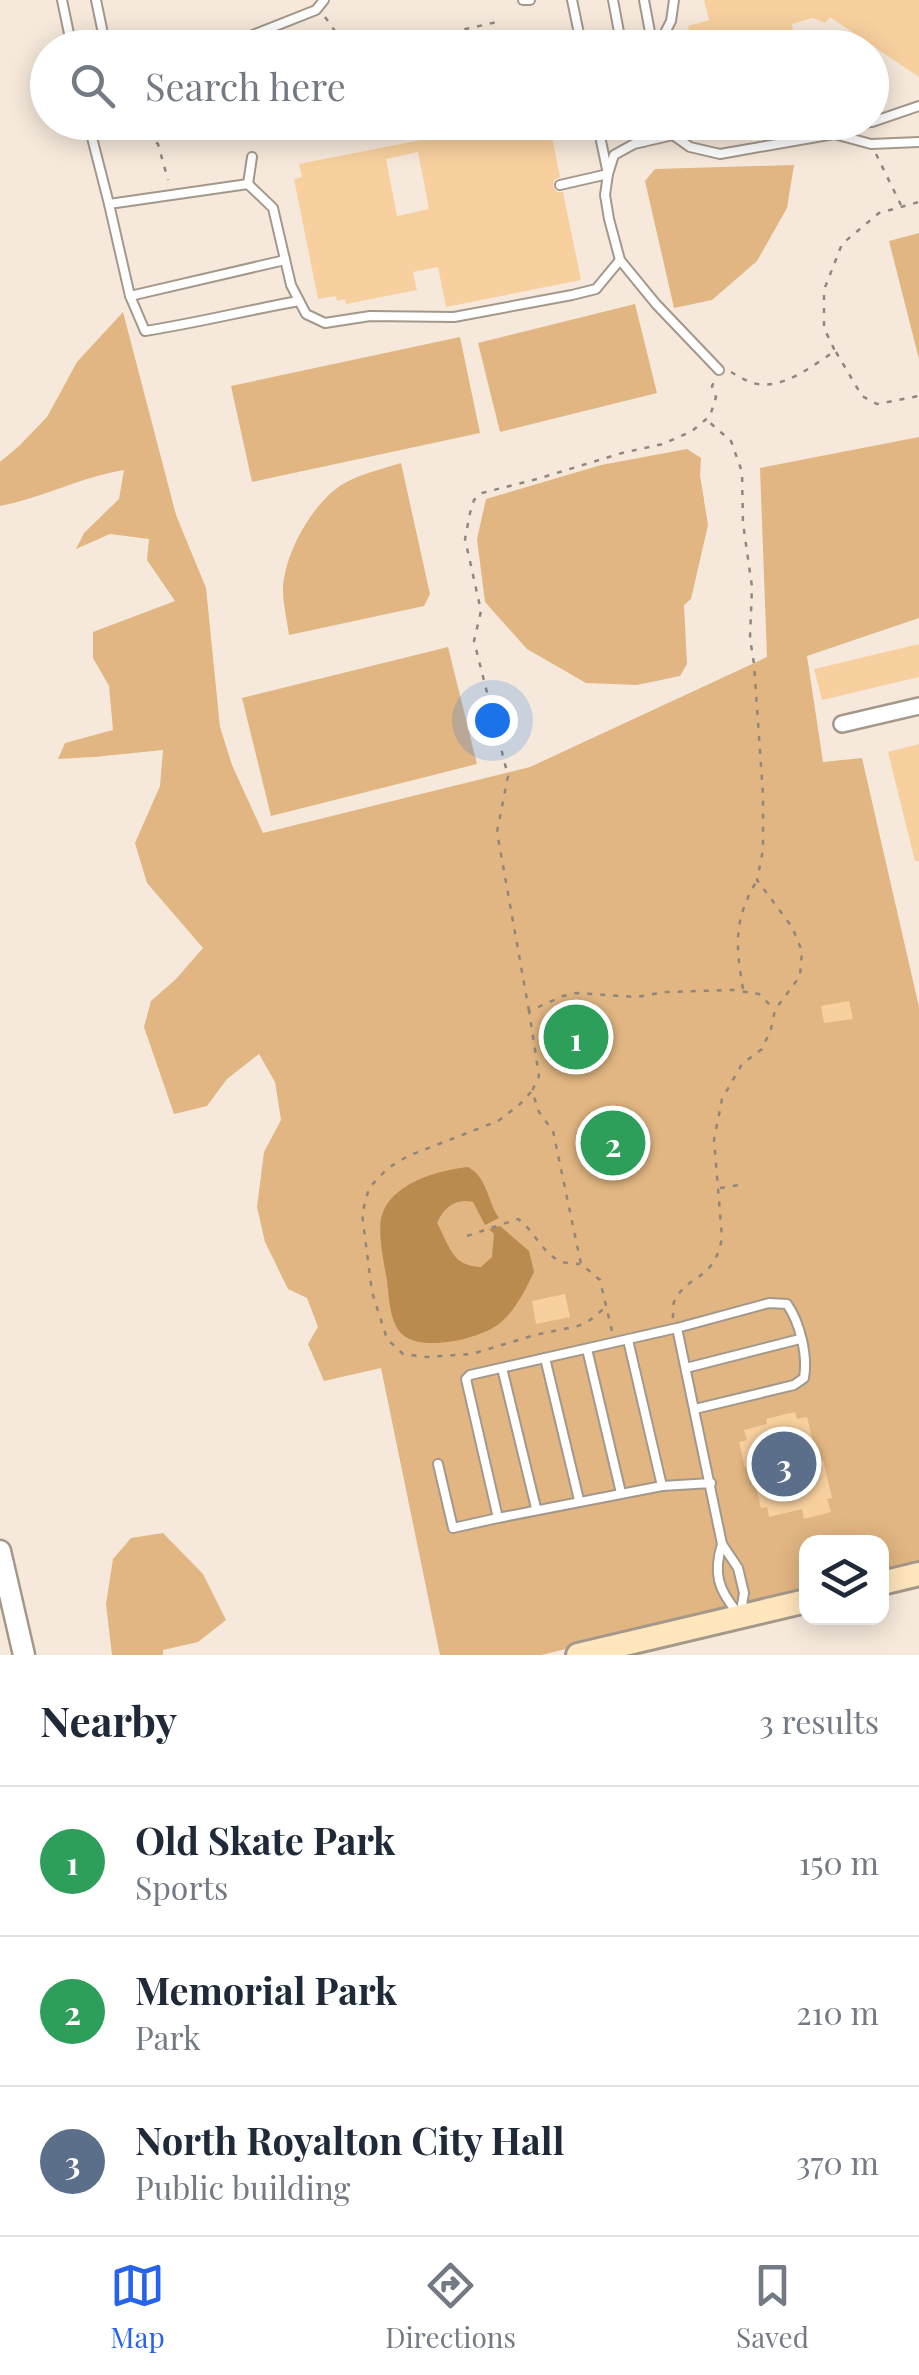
<!DOCTYPE html>
<style>
:root{--surface:#fff;--page:#f2f2f3;--text:#1f2937;--muted:#747a83;--line:#e0e1e3;--accent:#2563eb}
body{margin:0;font-family:"Playfair Display",serif;background:var(--page);color:var(--text)}
.controls{position:absolute;right:30px;bottom:30px;display:grid;overflow:hidden;border-radius:20px;box-shadow:0 5px 25px #0003}
.controls button{width:90px;height:90px;display:grid;place-items:center;padding:0;border:0;border-bottom:2px solid var(--line);background:var(--surface);color:var(--text);font:50px sans-serif}
.you{position:absolute;left:492px;top:720px;width:35px;height:35px;margin:-25px;border:8px solid #fff;border-radius:50%;background:#1a73e8;box-shadow:0 0 0 15px #1a73e833}
.badge{display:grid;place-items:center;width:65px;height:65px;border-radius:50%;background:var(--accent);color:#fff;font-size:32px;font-weight:700}
.pin{position:absolute;translate:-50% -50%;border:5px solid #fff;box-shadow:0 2px 10px #0006}
.list{margin:0;padding:0;list-style:none}
h2{display:flex;justify-content:space-between;align-items:center;height:130px;margin:0;padding:0 40px;font-size:42px}
h2 small{font-size:32px;font-weight:400;color:var(--muted)}
.list li{display:grid;grid-template-columns:65px 1fr auto;gap:30px;align-items:center;box-sizing:border-box;height:150px;padding:0 40px;border-top:2px solid var(--line)}
.list b{display:block;font-size:38px;white-space:nowrap}
.list p{margin:0;font-size:32px;white-space:nowrap;color:var(--muted)}
.list em{font-size:32px;font-style:normal;color:var(--muted)}
.icon{flex:none;width:55px;height:55px;fill:none;stroke:currentColor;stroke-width:2;stroke-linecap:round;stroke-linejoin:round}
.map{position:relative;flex:none;width:919px;height:1655px;overflow:hidden}
.search{position:absolute;background:var(--surface);box-shadow:0 5px 25px #0003;left:30px;right:30px;top:30px;height:110px;display:flex;align-items:center;gap:25px;box-sizing:border-box;padding:0 35px;border-radius:55px;color:var(--muted);font-size:38px}
.sheet{height:580px;background:var(--surface)}
nav{display:flex;justify-content:space-around;align-items:center;box-sizing:border-box;height:140px;border-top:2px solid var(--line);background:var(--surface);font-size:28px;color:var(--muted)}
nav a{display:grid;justify-items:center;gap:5px}
nav .on{color:var(--accent)}
.map>svg:first-child{display:block}
.green{fill:#e1b682}
.water{fill:#ba8b4f}
.building{fill:#f8d09f;fill-rule:evenodd}
.lines{fill:none;stroke-linecap:round;stroke-linejoin:round}
.service-casing{stroke:#a3988a;stroke-width:12}
.minor-casing{stroke:#a3988a;stroke-width:20}
.tertiary-casing{stroke:#a3988a;stroke-width:25}
.secondary-casing{stroke:#a3988a;stroke-width:28}
.path{stroke:#8f867c;stroke-width:2.5;stroke-dasharray:5 8;stroke-linecap:butt}
.service{stroke:#fff;stroke-width:8}
.minor{stroke:#fff;stroke-width:15}
.tertiary{stroke:#fff;stroke-width:20}
.secondary{stroke:#ffe6bd;stroke-width:22}
</style>
<div class="map">
<svg width="919" height="1655" viewBox="0 0 919 1655">
<rect width="100%" height="100%" fill="#f6e9db"/>
<g class="green">
<path d="M794 165 787 208 757 261 712 300 674 308 645 181 655 169Z"/>
<path d="M919 233V359L889 241Z"/>
<path d="M635 304 657 393 500 432 478 343Z"/>
<path d="M123 312 176 515 206 588 220 727 232 765 263 833 530 767 767 657 760 468 919 437V618L807 656 823 762 862 758 919 1007V1565L882 1574V1542H806V1592L541 1655H440L381 1368 324 1381 308 1344 318 1327 307 1298 288 1289 265 1242 257 1207 264 1152 281 1120 275 1082 259 1054 227 1079 207 1106 174 1114 144 1027 151 1001 176 979 203 948 147 883 135 843 160 786 163 750 94 757 58 759 65 743 113 730 109 686 93 658V632L175 601 147 560 149 539 110 534 76 549 84 533 119 499 124 470C81 477 42 498 0 506V462L19 446 47 417 77 362Z"/>
<path d="M460 337 480 433 252 482 231 386Z"/>
<path d="M687 449 701 458 700 475 708 525 691 599 684 605 687 664 680 676 637 685 586 683 527 649 485 602 477 539 486 499 601 465Z"/>
<path d="M401 463 430 594 424 606 289 635C287 620 283 604 283 589 284 554 313 502 343 484 360 474 382 469 401 463Z"/>
<path d="M448 647 477 764 271 816 242 698Z"/>
<path d="M163 1533 203 1574 226 1620 198 1642 163 1650V1655H112L106 1604 113 1559 131 1538Z"/>
</g>
<path class="water" d="M468 1167C488 1178 487 1201 499 1218L485 1225 473 1202C456 1198 444 1207 437 1223 450 1246 451 1266 481 1267L492 1257 494 1234 489 1229 500 1226 529 1251 534 1272C526 1289 515 1311 500 1323 481 1339 418 1354 400 1332 389 1318 389 1296 387 1280 384 1265 378 1233 381 1219 388 1184 438 1170 468 1167Z"/>
<g class="building">
<path d="M704 0H919V77L830 17 825 23 813 18 792 24 796 48H692L688 26 709 20Z"/>
<path d="M467 122H549L560 177 554 180 553 186 557 192H563L581 280 446 307 438 267 413 272 417 290 346 304 345 299 337 301 336 296 318 299 294 179 302 177 299 164 456 133 454 125ZM418 152 429 209 397 216 386 159Z"/>
<path d="M919 644V677L822 700 814 669Z"/>
<path d="M919 744V861H915L888 752Z"/>
<path d="M849 1001 853 1019 824 1023 821 1006Z"/>
<path d="M565 1294 570 1317 536 1324 532 1301Z"/>
<path d="M795 1412 797 1419 807 1417 818 1461 823 1460 832 1498 827 1499 831 1512 804 1519 802 1509 769 1517 767 1507 761 1508 751 1467 745 1468 739 1442 747 1440 744 1430 767 1424 766 1419Z"/>
</g>
<g class="lines">
<g class="service-casing">
<g id="service">
<path d="M62 0 72 48"/>
<path d="M96 0 106 48"/>
<path d="M523 0H530"/>
<path d="M572 0 582 48"/>
<path d="M613 0 622 48"/>
<path d="M644 0 653 48"/>
<path d="M220 48 316 10 324 0"/>
<path d="M657 48 671 21 674 0"/>
<path d="M88 122 109 204 248 184 273 208 291 285 306 314 325 323 370 316 454 317 572 295 596 289 620 260"/>
<path d="M638 122 643 142"/>
<path d="M670 122 673 135 690 147 720 154 834 134 869 122"/>
<path d="M872 122 919 106"/>
<path d="M834 134 871 144 919 142"/>
<path d="M673 135 634 144 614 155 608 174 605 195 609 219 620 260 656 304 719 370"/>
<path d="M248 184 252 157"/>
<path d="M560 185 608 174 597 122"/>
<path d="M109 204 130 296 145 331C197 323 248 310 299 301"/>
<path d="M130 296 285 260"/>
<path d="M677 1328 769 1303 787 1304C800 1323 808 1355 804 1378L794 1385 695 1409"/>
<path d="M628 1340 662 1486"/>
<path d="M587 1349 621 1493"/>
<path d="M545 1358 579 1500"/>
<path d="M502 1368 536 1508"/>
<path d="M686 1368 800 1339"/>
<path d="M438 1464 453 1528 498 1518"/>
<path d="M711 1483 662 1486 498 1518 466 1379 470 1375 677 1328 722 1544 738 1568 744 1593 741 1611"/>
<path d="M722 1544C713 1573 718 1590 738 1613"/>
</g>
</g>
<g class="minor-casing">
<path id="minor" d="M842 724 919 706"/>
</g>
<g class="tertiary-casing">
<path id="tertiary" d="M0 1551 24 1655"/>
</g>
<g class="secondary-casing">
<g id="secondary">
<path d="M882 1583 919 1574"/>
<path d="M578 1655 806 1601"/>
</g>
</g>
<g class="path">
<path d="M325 17 347 48"/>
<path d="M439 35 497 22"/>
<path d="M596 48 608 45"/>
<path d="M110 135 137 128 158 144 168 180"/>
<path d="M876 154 901 205"/>
<path d="M836 352 862 396 877 404 919 396"/>
<path d="M731 372C738 376 746 381 753 383 782 391 812 366 835 351L824 328V290L842 244 879 213 919 202"/>
<path d="M743 989C736 947 733 921 756 882"/>
<path d="M529 1011 497 832 508 776 474 641 481 611 465 539 470 513 474 500 482 493 537 479 622 453 663 444 692 431 710 416 716 397 712 386 715 380"/>
<path d="M531 1092 519 1105 498 1121 408 1156 388 1168 369 1188 362 1214 372 1292 387 1339 403 1354 427 1357 472 1354 535 1335 578 1326 590 1320 606 1307"/>
<path d="M720 1188 739 1185"/>
<path d="M467 1236 518 1219C534 1230 543 1255 562 1262 563 1263 578 1264 580 1264"/>
<path d="M673 1318C673 1315 673 1305 674 1302 687 1273 715 1282 722 1237L714 1140 722 1099 742 1064 762 1049 771 1029 775 1010 800 976 802 951 792 927 757 880 763 850V795L754 664 750 638 752 587 743 523 742 472 731 441 708 421"/>
<path d="M612 1331 600 1280 581 1264 553 1131 539 1112 532 1091 539 1076 529 1011 563 996 576 993 636 997 666 992 733 990 759 994 774 1009"/>
</g>
<use href="#service" class="service"/>
<use href="#minor" class="minor"/>
<use href="#tertiary" class="tertiary"/>
<use href="#secondary" class="secondary"/>
</g>
</svg>
<div class="controls">
<button><svg class="icon" aria-label="layers" viewBox="0 0 24 24"><path d="M12 4l9 5-9 5-9-5zM3 14l9 5 9-5"/></svg></button>
</div>
<div class="you"></div>
<div class="pin badge" style="left:576px;top:1037px;background:#2e9e5b">1</div>
<div class="pin badge" style="left:613px;top:1143px;background:#2e9e5b">2</div>
<div class="pin badge" style="left:784px;top:1464px;background:#5c6f8a">3</div>
<div class="search"><svg class="icon" aria-label="search" viewBox="0 0 24 24"><circle cx="10" cy="10" r="6"/><path d="M15 15l6 6"/></svg>Search here</div>
</div>
<section class="sheet">
<h2>Nearby<small>3 results</small></h2>
<ul class="list">
<li><span class="badge" style="background:#2e9e5b">1</span><div><b>Old Skate Park</b><p>Sports</p></div><em>150 m</em></li>
<li><span class="badge" style="background:#2e9e5b">2</span><div><b>Memorial Park</b><p>Park</p></div><em>210 m</em></li>
<li><span class="badge" style="background:#5c6f8a">3</span><div><b>North Royalton City Hall</b><p>Public building</p></div><em>370 m</em></li>
</ul>
</section>
<nav>
<a class="on"><svg class="icon" aria-label="map" viewBox="0 0 24 24"><path d="M3 6l6-2 6 2 6-2v14l-6 2-6-2-6 2zM9 4v14M15 6v14"/></svg>Map</a>
<a><svg class="icon" aria-label="directions" viewBox="0 0 24 24"><path d="M12 3l9 9-9 9-9-9zM9 14v-3h6M13 9l2 2-2 2"/></svg>Directions</a>
<a><svg class="icon" aria-label="saved" viewBox="0 0 24 24"><path d="M7 4h10v16l-5-4-5 4z"/></svg>Saved</a>
</nav>
